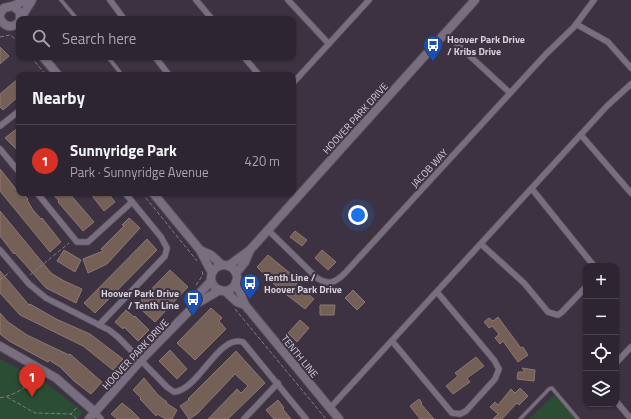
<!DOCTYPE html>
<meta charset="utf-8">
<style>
:root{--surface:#2d2632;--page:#39323e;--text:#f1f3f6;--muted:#a7a5ac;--line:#48434d;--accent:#d93025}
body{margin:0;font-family:"Titillium Web",sans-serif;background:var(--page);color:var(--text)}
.controls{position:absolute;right:12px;bottom:12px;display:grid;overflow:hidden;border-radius:8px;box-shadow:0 1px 3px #0004}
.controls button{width:36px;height:36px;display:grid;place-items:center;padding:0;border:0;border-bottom:1px solid var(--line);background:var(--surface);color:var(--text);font:20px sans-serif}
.you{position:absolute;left:358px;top:215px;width:14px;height:14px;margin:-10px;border:3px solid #fff;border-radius:50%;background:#1a73e8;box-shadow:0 0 0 6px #1a73e833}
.badge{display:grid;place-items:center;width:26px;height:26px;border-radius:50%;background:var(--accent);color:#fff;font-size:13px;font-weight:700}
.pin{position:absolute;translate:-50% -33px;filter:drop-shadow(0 1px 2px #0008)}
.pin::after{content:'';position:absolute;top:21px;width:14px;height:12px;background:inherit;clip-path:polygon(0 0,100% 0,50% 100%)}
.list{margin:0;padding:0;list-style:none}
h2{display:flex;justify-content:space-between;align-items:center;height:52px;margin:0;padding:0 16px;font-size:17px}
h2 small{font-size:13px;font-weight:400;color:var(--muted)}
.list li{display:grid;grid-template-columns:26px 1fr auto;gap:12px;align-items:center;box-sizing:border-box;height:72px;padding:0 16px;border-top:1px solid var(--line)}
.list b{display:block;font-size:15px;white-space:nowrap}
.list p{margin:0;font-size:13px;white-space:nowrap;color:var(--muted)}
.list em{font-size:13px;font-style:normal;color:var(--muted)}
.icon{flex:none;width:22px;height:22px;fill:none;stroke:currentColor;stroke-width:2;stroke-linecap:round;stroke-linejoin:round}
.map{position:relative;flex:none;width:631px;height:419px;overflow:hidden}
.search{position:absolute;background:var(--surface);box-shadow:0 1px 3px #0004;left:16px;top:16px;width:280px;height:44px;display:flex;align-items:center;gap:10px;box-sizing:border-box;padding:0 14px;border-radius:8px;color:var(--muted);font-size:15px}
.panel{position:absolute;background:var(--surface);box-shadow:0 1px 3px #0004;left:16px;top:72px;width:280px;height:124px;border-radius:8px}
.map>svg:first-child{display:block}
.green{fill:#2a4d34}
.building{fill:#756058;stroke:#8d776f}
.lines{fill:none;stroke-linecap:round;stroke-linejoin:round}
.lane-casing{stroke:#59515d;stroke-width:4.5}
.street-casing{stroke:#59515d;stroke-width:7}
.secondary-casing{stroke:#59515d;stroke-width:10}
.path{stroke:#837b88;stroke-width:1;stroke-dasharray:4 2;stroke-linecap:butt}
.lane{stroke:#796e80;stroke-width:3}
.street{stroke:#796e80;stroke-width:5.5}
.secondary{stroke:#796e80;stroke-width:8}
.labels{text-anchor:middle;stroke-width:4;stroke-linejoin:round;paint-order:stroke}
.poi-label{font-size:10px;font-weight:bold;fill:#d6d0da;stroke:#3c3242;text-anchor:start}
.street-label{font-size:10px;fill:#d6d0da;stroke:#3c3242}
</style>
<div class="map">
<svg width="631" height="419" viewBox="0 0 631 419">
<rect width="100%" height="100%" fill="#3c3242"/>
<g class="green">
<path d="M0 359 45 382 83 412 77 419H0Z"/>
<path d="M556 393 577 419H529Z"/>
</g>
<g class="building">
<path d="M0 47 9 56 0 64Z"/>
<path d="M19 78V96L3 110 0 107V94Z"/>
<path d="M19 127V152L5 138Z"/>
<path d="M0 169 19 193H22L28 199 27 200 33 210 41 219 42 218 61 242 50 252 0 191Z"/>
<path d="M52 193H69L94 222 83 231 58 202 59 201Z"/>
<path d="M90 193H108L115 202 104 211Z"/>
<path d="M0 211 51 273 64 281 82 289 76 303 46 288 15 253 14 254 0 236Z"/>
<path d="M129 218 140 228 107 264 88 273 83 259 103 251 101 249 124 226 122 225Z"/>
<path d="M295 231 307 240 302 246 290 237Z"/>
<path d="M147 239 157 250 95 313 84 303Z"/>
<path d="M64 250 81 260 75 272 57 261Z"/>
<path d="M322 250 336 262 328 270 315 258Z"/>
<path d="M268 255 291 274 288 276 314 299 305 309 278 288 257 267Z"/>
<path d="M170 270 188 287 155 322 136 305Z"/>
<path d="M0 271 29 305 30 304 56 319 90 334 123 359 113 370 83 346 20 315 0 293Z"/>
<path d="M353 290 365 302 357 310 345 298Z"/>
<path d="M320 305H335L334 315H320Z"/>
<path d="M211 308 222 318 219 321 226 329 195 360 177 343Z"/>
<path d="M126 310 134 317 135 316 149 330 138 341 124 327 123 329 115 322Z"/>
<path d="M0 313 8 322 27 335 69 355 70 354 102 382 91 394 74 381 60 367 49 360 48 362 9 341 0 334Z"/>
<path d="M498 317 521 348 523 347 528 355 518 362 503 341 500 344 495 338 499 334 492 326 489 328 484 322 489 318 493 321Z"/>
<path d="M300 320 309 328 297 342 288 333Z"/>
<path d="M170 350 187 369 177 379 159 361Z"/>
<path d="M236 351 265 383 228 419H208L237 389 241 393 248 386 235 374 197 414 189 419 180 406 189 400 188 399Z"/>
<path d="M476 357 484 366 467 378 470 382 453 394 446 386 458 376 455 373Z"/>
<path d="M522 368 535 370 534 381 517 379 518 372H525Z"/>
<path d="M144 378 158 395 167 402 166 403 177 410 172 419H166L157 414 156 416 140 399 141 398 133 390Z"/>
<path d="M520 388 528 396 519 405 517 403 502 419H493L498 414 490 407 495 402 498 405 511 389 515 393Z"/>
<path d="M419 399 422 403 421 404 434 419H420L410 406Z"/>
<path d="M278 400 284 408 283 409 291 419H274L266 410Z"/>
<path d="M122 403 132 411 140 419H117L111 414Z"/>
</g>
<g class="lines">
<g class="lane-casing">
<g id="lane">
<path d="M61 0 77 19"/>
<path d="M108 57 122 75"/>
<path d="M520 419 549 389 552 388 578 419"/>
</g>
</g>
<g class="street-casing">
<g id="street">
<path d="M110 0 124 19"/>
<path d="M196 0 212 19"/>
<path d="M288 0 329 44"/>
<path d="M576 24 608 42 631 68"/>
<path d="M445 33 510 93"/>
<path d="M155 57 169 75"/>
<path d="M244 57 259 75"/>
<path d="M293 83 369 0"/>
<path d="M0 126 19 111"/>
<path d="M581 135 631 193"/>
<path d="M0 149 19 172"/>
<path d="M532 189 594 266"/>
<path d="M37 193 77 242H88L132 202"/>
<path d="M268 230 317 278C329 286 336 282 345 273L546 54 574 27 594 0"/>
<path d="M481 244 524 283 548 312 558 315 562 312 586 287"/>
<path d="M0 250 29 284 46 298 109 330 118 337 167 387 174 392C199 390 218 334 243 342L306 419"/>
<path d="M99 325 165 256 167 248 161 237 125 193"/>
<path d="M392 341 452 413 460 414 466 411 495 379 499 369 494 360 437 292"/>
<path d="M616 363 631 347"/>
<path d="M616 401 631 419"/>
<path d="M330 408 607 106 631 84"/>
<path d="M95 412 101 419"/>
<path d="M244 419 278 383"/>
</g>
</g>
<g class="secondary-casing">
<g id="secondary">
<path d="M13 6 26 0"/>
<path d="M0 14 4 8 13 6 20 12V19"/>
<path d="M0 18C4 27 12 29 19 22"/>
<path d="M21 18 32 0"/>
<path d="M43 57 58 75"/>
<path d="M153 193 200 250 212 273"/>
<path d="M200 250 211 255 222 265"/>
<circle cx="224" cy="278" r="13"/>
<path d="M228 266 250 250 475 0"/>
<path d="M236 273 245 262 250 250"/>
<path d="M236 282 245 305 339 419"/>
<path d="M225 291 237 302 245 305"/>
<path d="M196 304 199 294 211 281"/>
<path d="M0 346 56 378 95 412"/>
<path d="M89 419 141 360 196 304 220 290"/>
</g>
</g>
<g class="path">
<path d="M0 37 10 35 19 42"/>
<path d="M31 57 46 75"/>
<path d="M142 193 197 261"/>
<path d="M30 275 69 243"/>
<path d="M0 280 10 272"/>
<path d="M196 285 203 275 202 270"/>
<path d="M235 309 326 419"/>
<path d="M7 397 35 413 71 414"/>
<path d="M0 398C17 394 25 389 36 375"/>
<path d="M77 419 71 414 78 406"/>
</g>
<use href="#lane" class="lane"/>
<use href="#street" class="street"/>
<use href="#secondary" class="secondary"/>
</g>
<defs>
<g id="bus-pin" transform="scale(1)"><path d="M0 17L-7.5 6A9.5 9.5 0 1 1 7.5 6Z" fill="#1a4fb4" stroke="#3c3242"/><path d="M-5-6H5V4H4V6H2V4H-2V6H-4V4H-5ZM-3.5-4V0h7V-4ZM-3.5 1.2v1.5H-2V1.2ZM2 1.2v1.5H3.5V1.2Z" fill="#fff"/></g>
</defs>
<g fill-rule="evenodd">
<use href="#bus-pin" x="433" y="45"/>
<use href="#bus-pin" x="250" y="283"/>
<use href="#bus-pin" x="193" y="299"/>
</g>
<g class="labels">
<g class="poi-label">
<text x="447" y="43">Hoover Park Drive<tspan x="447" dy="12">/ Kribs Drive</tspan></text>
<text x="264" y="281">Tenth Line /<tspan x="264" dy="12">Hoover Park Drive</tspan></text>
<text x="179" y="297" text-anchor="end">Hoover Park Drive<tspan x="179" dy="12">/ Tenth Line</tspan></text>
</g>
<g class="street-label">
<text transform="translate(355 118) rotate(-48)" y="4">HOOVER PARK DRIVE</text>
<text transform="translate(429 168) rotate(-47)" y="4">JACOB WAY</text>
<text transform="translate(135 354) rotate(-47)" y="4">HOOVER PARK DRIVE</text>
<text transform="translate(300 356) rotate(51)" y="4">TENTH LINE</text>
</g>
</g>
</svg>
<div class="controls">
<button>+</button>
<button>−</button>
<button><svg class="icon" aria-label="locate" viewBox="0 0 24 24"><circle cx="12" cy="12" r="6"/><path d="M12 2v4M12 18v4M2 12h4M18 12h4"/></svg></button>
<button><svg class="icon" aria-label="layers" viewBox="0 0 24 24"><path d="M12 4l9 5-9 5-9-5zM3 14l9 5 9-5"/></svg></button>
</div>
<div class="you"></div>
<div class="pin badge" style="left:32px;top:397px">1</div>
<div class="search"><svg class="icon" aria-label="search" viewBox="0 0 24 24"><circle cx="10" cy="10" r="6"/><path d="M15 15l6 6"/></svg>Search here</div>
<section class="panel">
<h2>Nearby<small></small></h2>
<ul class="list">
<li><span class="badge">1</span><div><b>Sunnyridge Park</b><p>Park · Sunnyridge Avenue</p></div><em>420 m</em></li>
</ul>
</section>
</div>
